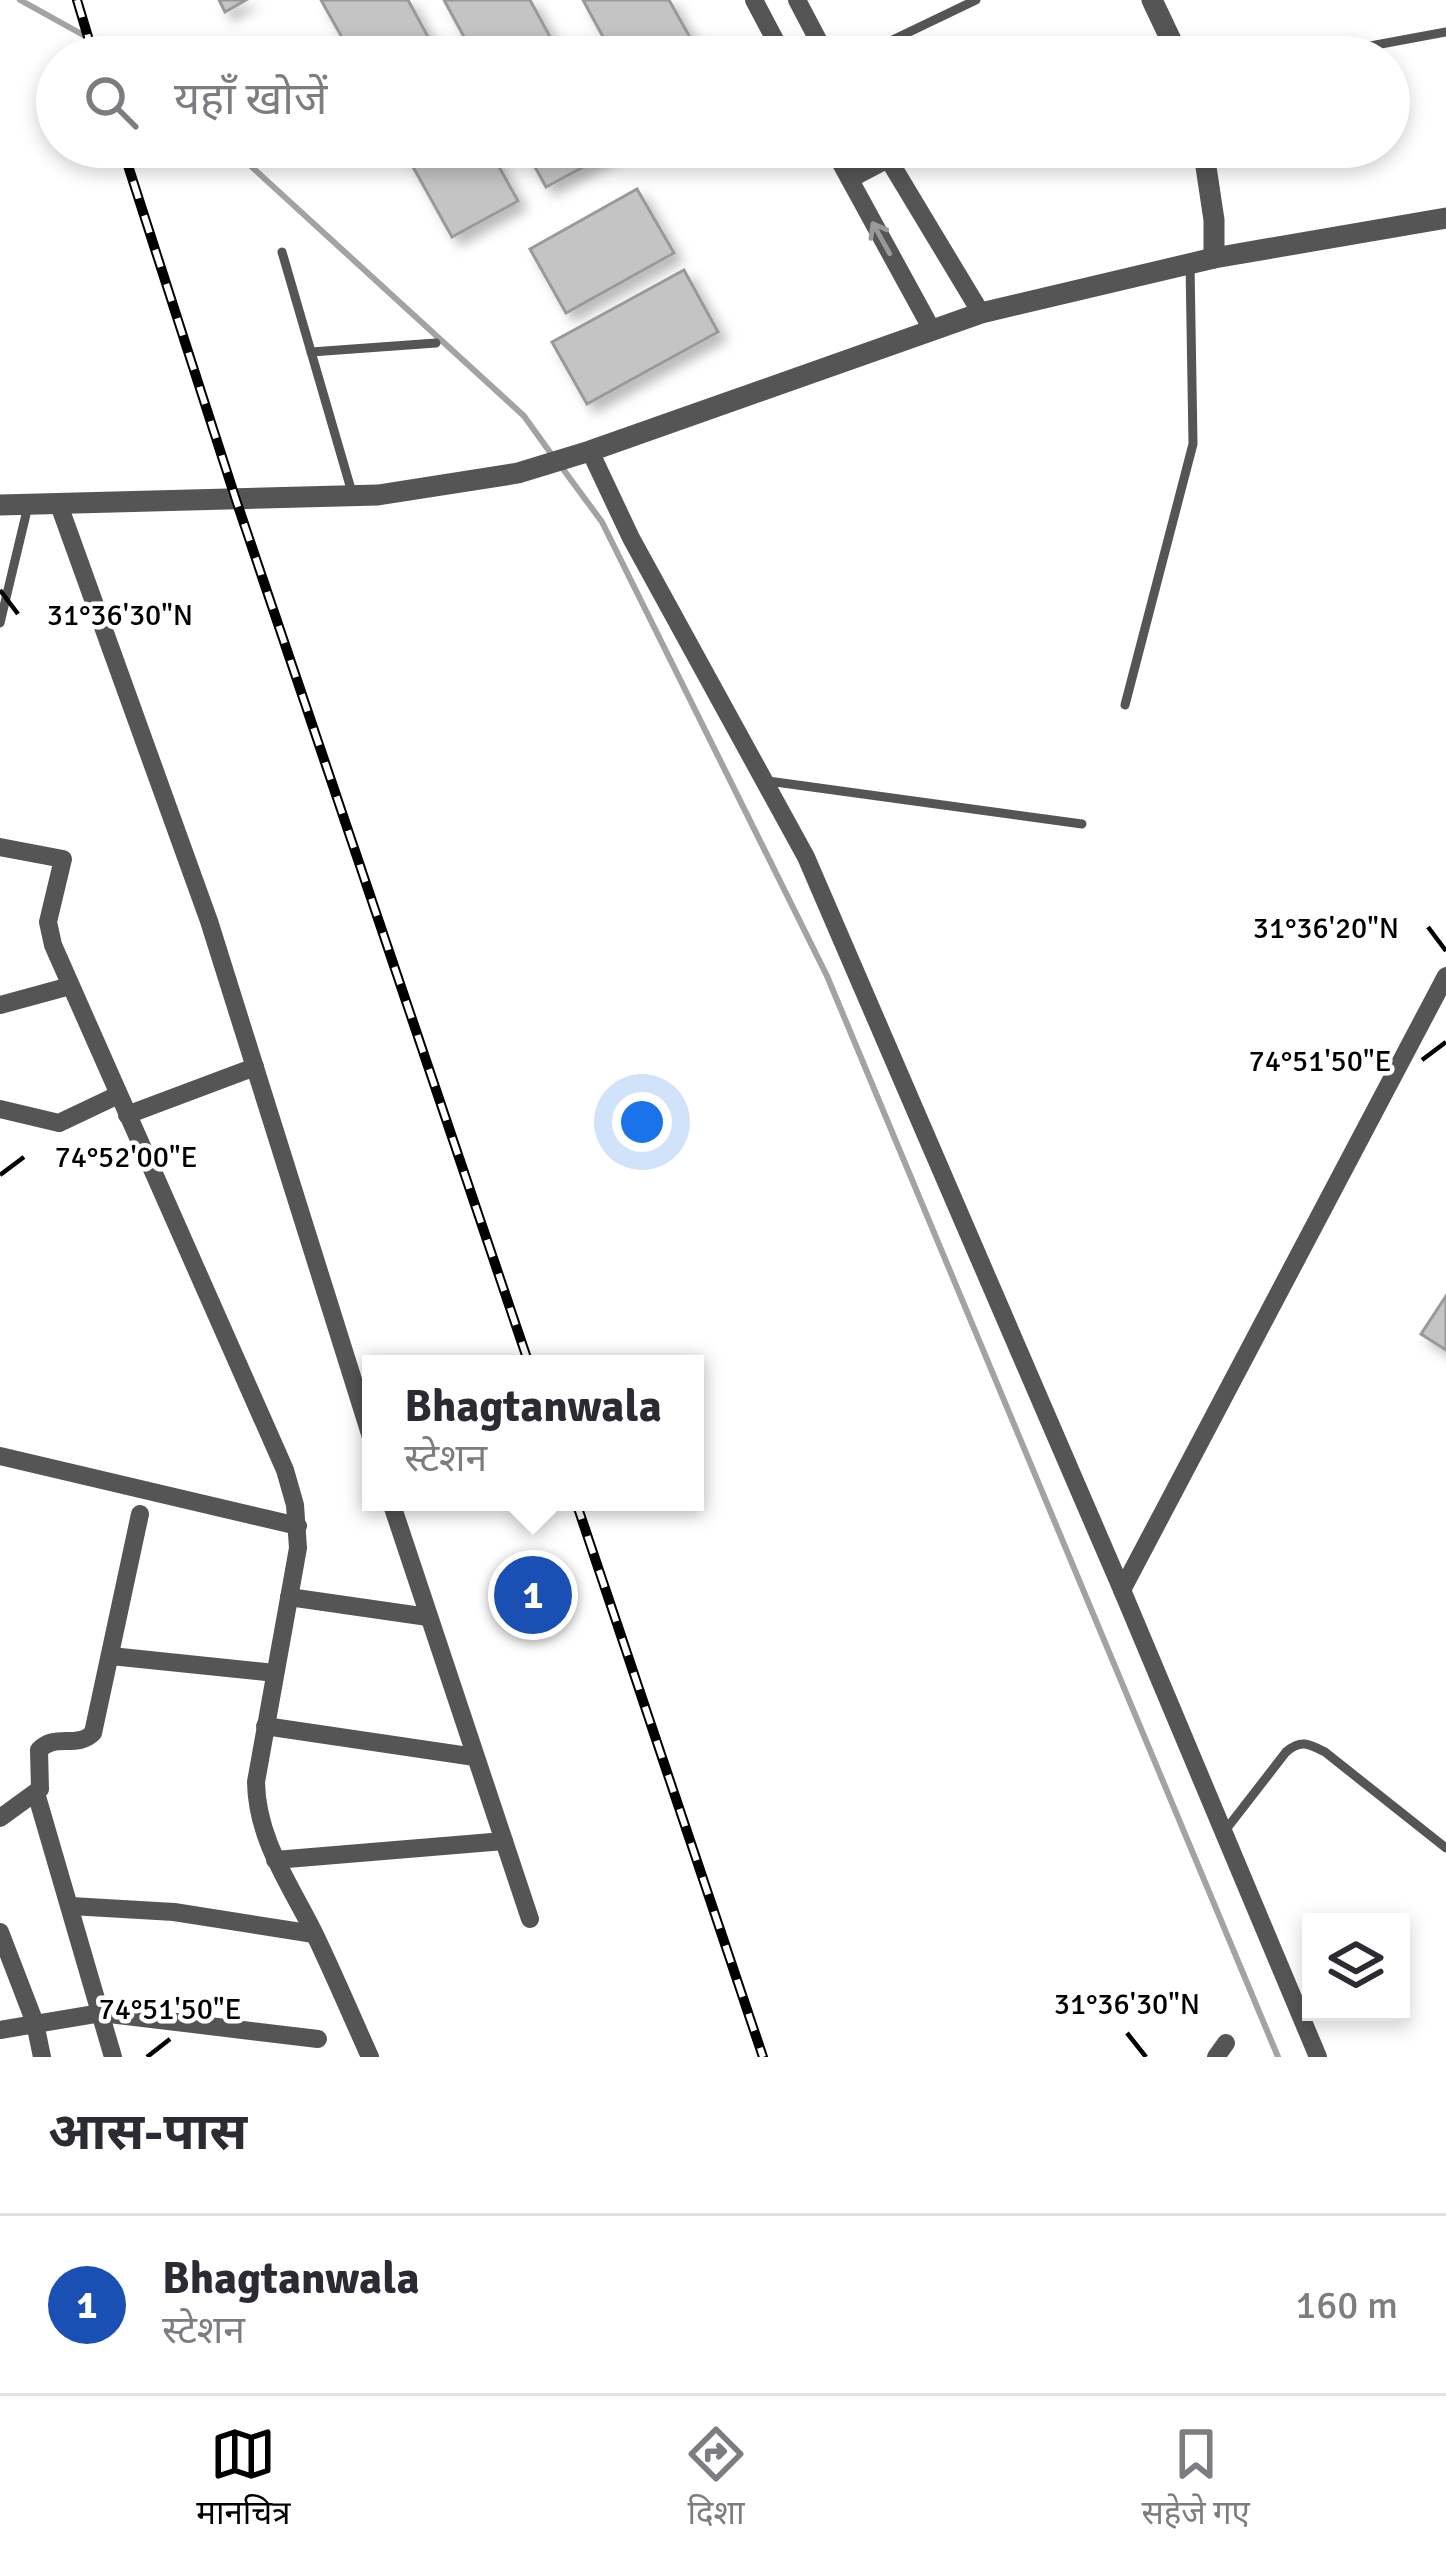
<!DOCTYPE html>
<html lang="hi">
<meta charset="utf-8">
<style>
:root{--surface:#fff;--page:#f2f2f3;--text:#2b2b33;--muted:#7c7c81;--line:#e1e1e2;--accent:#000}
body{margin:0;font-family:Signika,"Noto Sans Devanagari",sans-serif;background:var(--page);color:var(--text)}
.controls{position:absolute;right:36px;bottom:36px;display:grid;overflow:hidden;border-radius:0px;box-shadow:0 6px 18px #0003}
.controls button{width:108px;height:108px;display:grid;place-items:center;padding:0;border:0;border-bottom:3px solid var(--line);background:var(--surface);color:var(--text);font:60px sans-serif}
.you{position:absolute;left:642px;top:1122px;width:42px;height:42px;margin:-30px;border:9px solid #fff;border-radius:50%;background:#1a73e8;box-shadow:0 0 0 18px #1a73e833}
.badge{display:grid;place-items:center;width:78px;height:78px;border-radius:50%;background:var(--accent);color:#fff;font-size:39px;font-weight:700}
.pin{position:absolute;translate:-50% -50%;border:6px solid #fff;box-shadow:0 3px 12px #0006}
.popup{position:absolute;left:362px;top:1355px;width:342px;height:156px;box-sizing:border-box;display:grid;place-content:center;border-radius:0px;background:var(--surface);filter:drop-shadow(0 3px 9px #0005);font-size:39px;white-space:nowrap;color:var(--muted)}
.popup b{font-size:45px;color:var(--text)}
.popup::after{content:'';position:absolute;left:50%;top:100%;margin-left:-24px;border:24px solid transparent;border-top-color:var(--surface)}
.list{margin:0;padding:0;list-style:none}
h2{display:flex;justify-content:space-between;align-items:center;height:156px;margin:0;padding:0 48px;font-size:51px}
h2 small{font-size:39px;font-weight:400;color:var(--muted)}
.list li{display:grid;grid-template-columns:78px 1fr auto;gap:36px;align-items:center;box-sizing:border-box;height:180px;padding:0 48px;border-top:3px solid var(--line)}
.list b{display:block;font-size:45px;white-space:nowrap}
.list p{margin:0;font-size:39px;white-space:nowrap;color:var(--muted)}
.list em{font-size:39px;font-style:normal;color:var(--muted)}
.icon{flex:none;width:66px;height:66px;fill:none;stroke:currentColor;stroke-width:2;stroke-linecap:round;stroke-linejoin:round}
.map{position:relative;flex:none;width:1446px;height:2057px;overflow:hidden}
.search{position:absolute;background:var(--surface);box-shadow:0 6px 18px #0003;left:36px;right:36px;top:36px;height:132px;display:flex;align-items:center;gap:30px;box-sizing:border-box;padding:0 42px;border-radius:66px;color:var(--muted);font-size:45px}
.sheet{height:336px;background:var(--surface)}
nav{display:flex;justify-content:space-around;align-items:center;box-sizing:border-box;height:168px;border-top:3px solid var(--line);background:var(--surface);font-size:33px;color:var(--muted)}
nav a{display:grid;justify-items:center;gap:6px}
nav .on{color:var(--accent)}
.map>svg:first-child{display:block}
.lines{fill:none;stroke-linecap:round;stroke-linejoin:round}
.stream{stroke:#a3a3a3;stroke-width:6}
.building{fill:#c4c4c4;stroke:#999;stroke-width:3;filter:url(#shadow)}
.service{stroke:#555;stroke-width:9}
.minor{stroke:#555;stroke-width:18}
.tertiary{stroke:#555;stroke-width:21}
.rail-casing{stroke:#000;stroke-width:10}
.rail{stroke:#fff;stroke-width:6;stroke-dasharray:18;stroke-linecap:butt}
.oneway{stroke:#999}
.ticks{fill:none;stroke:#000;stroke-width:4.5}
.ticks-label{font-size:30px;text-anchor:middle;fill:#000;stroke:#fff;stroke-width:9;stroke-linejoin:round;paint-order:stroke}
</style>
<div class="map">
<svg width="1446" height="2057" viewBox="0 0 1446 2057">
<defs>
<filter id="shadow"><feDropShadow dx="8" dy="8" stdDeviation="6" flood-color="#0004"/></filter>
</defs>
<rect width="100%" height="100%" fill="#fff"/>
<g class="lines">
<g class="stream">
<path d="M20 0 123 57"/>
<path d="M230 147 524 416 552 455"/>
<path d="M560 465 602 522 827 976 1278 2057"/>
</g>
</g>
<g class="building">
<path d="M219 0H246L225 12Z"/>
<path d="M321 0H408L439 57H353Z"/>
<path d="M444 0H530L561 57H475Z"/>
<path d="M583 0H669L701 57H614Z"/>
<path d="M402 147H488L518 201 452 237Z"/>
<path d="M524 147H611L613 151 546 187Z"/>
<path d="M637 189 674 253 566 313 530 249Z"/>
<path d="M684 270 718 332 587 404 552 342Z"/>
<path d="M1446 1296V1350L1421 1334Z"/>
</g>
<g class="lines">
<g class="service">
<path d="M857 57 976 0"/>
<path d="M1311 57 1446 32"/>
<path d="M282 252 353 496"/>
<path d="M311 352 436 343"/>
<path d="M0 623 28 506"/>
<path d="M1125 705 1193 444 1190 264"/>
<path d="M768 781 1082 824"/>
<path d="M1224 1832 1286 1752C1301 1739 1309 1744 1325 1752L1446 1848"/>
</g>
<g class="minor">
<path d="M754 0 784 57"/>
<path d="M797 0 827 57"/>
<path d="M832 147 931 328"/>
<path d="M881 147 981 313"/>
<path d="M850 179 888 159"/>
<path d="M590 451 631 538 806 857 1122 1590"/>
<path d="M59 505 209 921 371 1437"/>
<path d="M0 847 63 859 48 922 53 945 285 1470 295 1505 298 1548 256 1782C257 1841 291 1885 316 1937 335 1977 352 2017 370 2057"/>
<path d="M0 1005 70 986"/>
<path d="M0 1109 59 1123 118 1095"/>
<path d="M127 1115 255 1067"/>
<path d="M0 1456 298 1526"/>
<path d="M391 1502 530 1919"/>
<path d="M289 1597 428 1617"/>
<path d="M111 1656 275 1673"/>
<path d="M265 1726 475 1757"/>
<path d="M36 1793 113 2057"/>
<path d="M0 1818 40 1789 39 1750C55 1733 77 1749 93 1733L140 1514"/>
<path d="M275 1860 504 1841"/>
<path d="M71 1906 174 1912 314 1934"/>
<path d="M0 1932 35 2023 42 2057"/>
<path d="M0 2030 101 2013 318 2039"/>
<path d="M1216 2057 1226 2043"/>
<path d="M1318 2057 1122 1590 1446 976"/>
</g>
<g class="tertiary">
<path d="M1152 0 1179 57"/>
<path d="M1203 147 1214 220V258"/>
<path d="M0 505 378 495 518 473 590 451 981 313 1214 258 1446 218"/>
</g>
<g class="rail-casing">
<g id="rail">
<path d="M77 0 94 57"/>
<path d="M122 147 236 500 529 1364"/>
<path d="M576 1502 763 2057"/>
</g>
</g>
<use href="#rail" class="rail"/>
</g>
<defs><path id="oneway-shaft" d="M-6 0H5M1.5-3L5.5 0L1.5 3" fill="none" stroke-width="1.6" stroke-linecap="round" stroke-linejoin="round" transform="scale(3)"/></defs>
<use class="oneway" href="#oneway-shaft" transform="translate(881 238) rotate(-119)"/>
<path class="ticks" d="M0 590 18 614M1428 927 1446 951M1422 1060 1446 1042M0 1175 24 1157M1127 2033 1146 2057M147 2057 170 2039"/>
<g class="ticks-label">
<text x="120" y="625">31°36'30"N</text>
<text x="1326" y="938">31°36'20"N</text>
<text x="1320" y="1071">74°51'50"E</text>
<text x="126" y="1167">74°52'00"E</text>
<text x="1127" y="2014">31°36'30"N</text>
<text x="170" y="2019">74°51'50"E</text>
</g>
</svg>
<div class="controls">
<button><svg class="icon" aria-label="layers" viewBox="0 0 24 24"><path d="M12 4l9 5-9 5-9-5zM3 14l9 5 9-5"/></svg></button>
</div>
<div class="you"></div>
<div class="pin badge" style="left:533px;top:1595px;background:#1a4fb4">1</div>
<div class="popup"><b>Bhagtanwala</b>स्टेशन</div>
<div class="search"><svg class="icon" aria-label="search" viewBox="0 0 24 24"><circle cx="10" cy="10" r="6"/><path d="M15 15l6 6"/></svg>यहाँ खोजें</div>
</div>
<section class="sheet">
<h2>आस-पास<small></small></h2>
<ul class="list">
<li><span class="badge" style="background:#1a4fb4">1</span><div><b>Bhagtanwala</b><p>स्टेशन</p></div><em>160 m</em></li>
</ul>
</section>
<nav>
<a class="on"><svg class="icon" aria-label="map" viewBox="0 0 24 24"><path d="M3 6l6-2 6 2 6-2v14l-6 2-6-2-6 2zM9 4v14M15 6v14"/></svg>मानचित्र</a>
<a><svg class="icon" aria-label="directions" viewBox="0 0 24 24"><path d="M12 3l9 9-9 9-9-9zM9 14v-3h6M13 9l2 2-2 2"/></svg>दिशा</a>
<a><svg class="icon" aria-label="saved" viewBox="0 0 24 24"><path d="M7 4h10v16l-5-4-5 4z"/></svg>सहेजे गए</a>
</nav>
